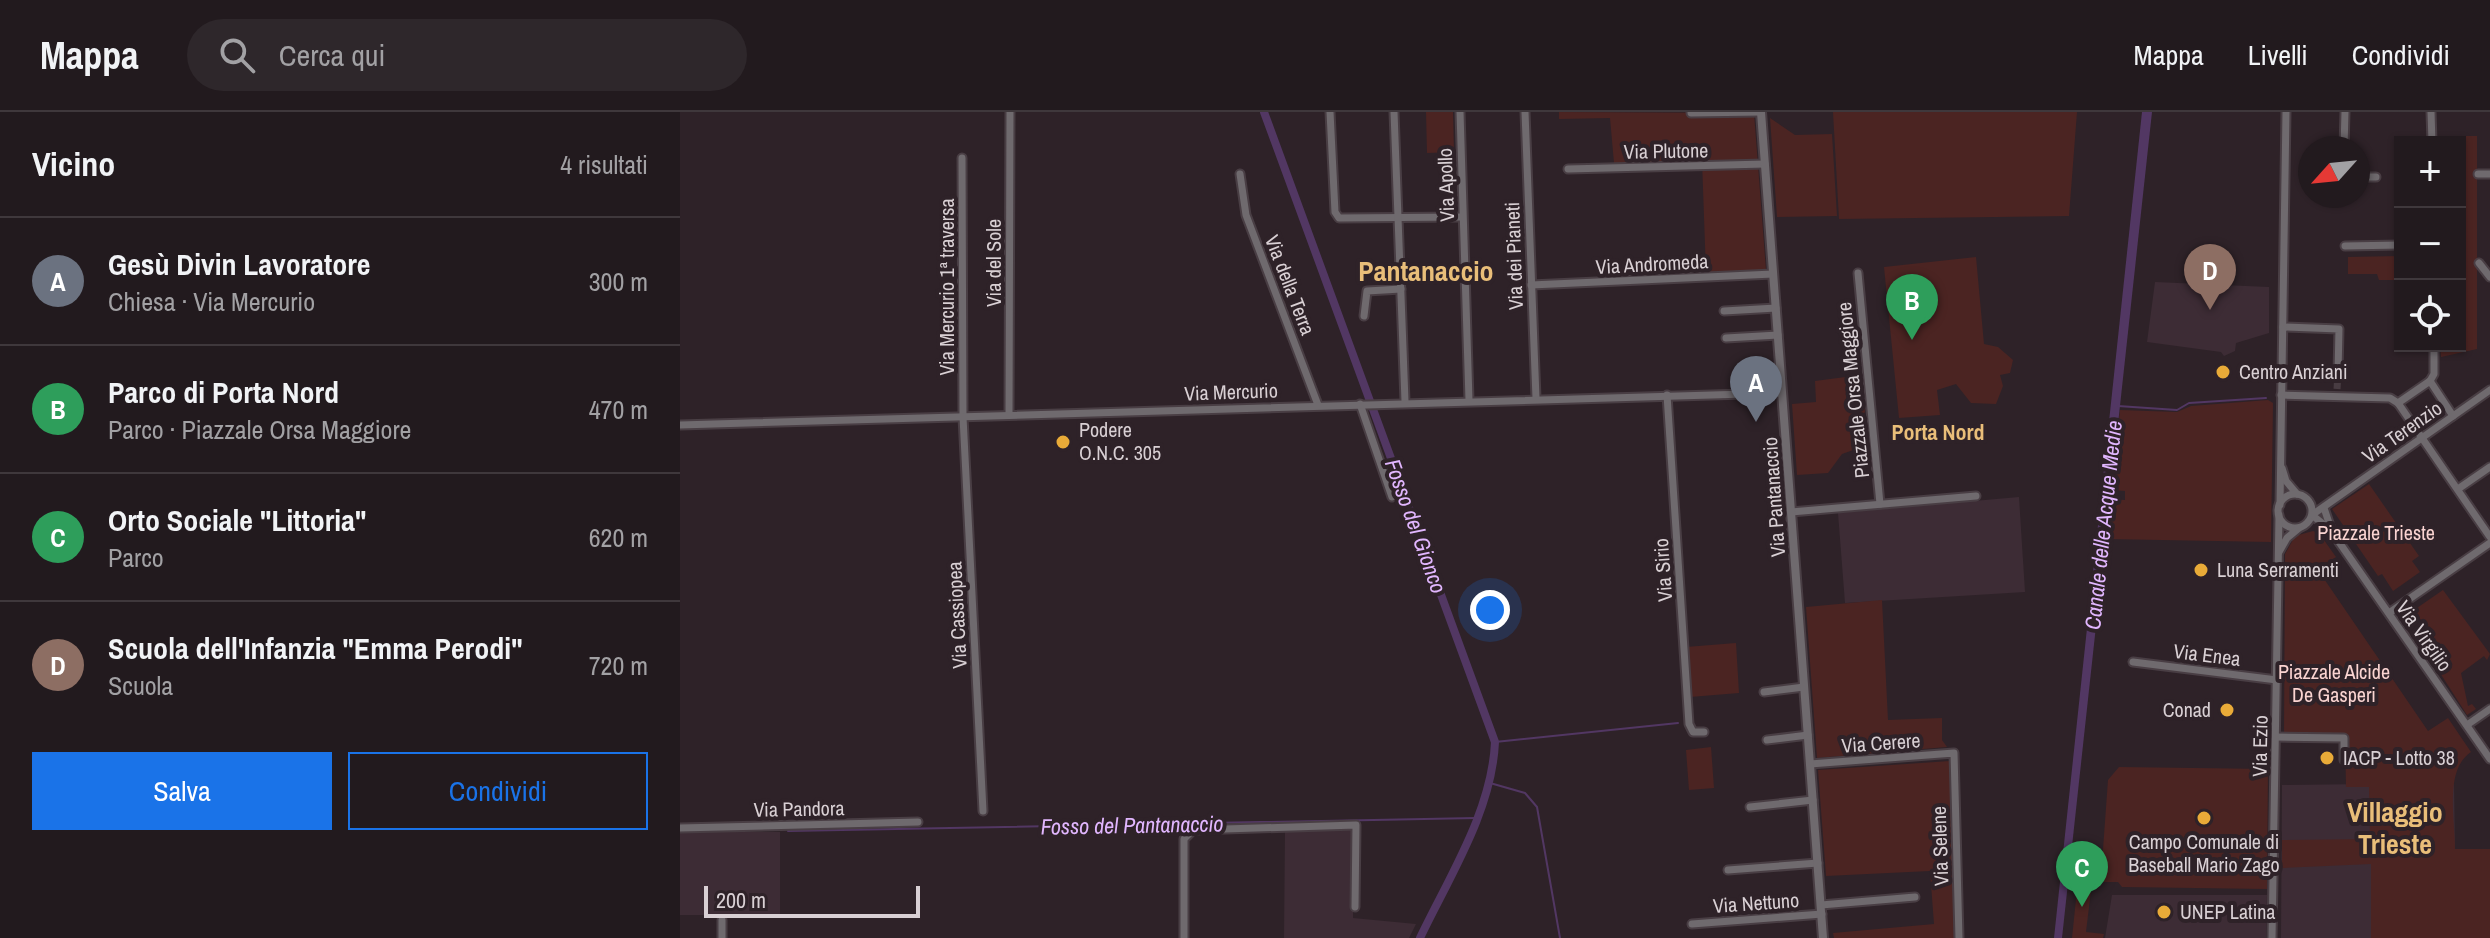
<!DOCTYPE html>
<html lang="it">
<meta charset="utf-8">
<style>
:root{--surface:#221a1e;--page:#2e272b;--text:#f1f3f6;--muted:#a2a1a4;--line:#3f383c;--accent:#1a73e8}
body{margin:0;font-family:"Archivo Narrow",sans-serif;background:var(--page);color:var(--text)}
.controls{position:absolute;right:24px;top:24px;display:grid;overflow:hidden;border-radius:0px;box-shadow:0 2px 6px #0004}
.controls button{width:72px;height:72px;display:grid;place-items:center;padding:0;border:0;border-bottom:2px solid var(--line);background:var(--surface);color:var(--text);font:40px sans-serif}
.compass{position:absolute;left:1618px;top:24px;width:72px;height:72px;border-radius:50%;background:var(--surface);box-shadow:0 2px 6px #0004;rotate:243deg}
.scale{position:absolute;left:24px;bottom:20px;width:216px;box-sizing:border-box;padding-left:8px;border:4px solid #d9d0d4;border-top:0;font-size:22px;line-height:28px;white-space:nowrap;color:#d9d0d4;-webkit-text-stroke:6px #2e2228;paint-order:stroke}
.you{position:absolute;left:810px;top:498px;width:28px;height:28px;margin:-20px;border:6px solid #fff;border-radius:50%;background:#1a73e8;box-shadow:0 0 0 12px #1a73e833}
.badge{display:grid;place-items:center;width:52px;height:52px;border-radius:50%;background:var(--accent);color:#fff;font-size:26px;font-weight:700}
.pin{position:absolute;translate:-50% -66px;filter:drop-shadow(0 2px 4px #0008)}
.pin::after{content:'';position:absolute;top:42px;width:28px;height:24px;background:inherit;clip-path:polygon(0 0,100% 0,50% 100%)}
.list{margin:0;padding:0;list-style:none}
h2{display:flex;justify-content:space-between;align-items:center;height:104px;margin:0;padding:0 32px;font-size:34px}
h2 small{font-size:26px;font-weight:400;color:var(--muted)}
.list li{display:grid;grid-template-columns:52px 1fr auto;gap:24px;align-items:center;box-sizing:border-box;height:128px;padding:0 32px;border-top:2px solid var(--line)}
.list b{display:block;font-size:30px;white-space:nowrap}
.list p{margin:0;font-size:26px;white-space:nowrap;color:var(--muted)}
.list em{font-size:26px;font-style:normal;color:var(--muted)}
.actions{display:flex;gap:16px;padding:24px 32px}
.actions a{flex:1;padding:18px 0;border:2px solid var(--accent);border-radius:0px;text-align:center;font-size:28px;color:var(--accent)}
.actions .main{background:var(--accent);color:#fff}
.icon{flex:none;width:44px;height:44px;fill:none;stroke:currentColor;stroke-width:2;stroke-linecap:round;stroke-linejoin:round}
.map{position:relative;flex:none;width:1810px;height:826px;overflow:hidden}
header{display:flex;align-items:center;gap:48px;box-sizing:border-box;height:112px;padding:0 40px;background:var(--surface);border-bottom:2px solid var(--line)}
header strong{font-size:38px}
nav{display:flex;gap:44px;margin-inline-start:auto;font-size:28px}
.search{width:560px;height:72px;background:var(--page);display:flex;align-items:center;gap:20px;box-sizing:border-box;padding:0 28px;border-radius:44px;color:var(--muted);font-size:30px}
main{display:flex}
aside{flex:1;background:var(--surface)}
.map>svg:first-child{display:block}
.built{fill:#3d2c35}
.green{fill:#4b2422}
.water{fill:#523763}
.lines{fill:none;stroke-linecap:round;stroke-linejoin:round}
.stream{stroke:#523763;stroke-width:2}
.canal{stroke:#523763;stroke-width:8}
.minor-tunnel{stroke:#483c42;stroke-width:7;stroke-dasharray:7 3.5;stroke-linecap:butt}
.minor-casing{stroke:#493e44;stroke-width:11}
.tertiary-casing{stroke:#493e44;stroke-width:12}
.minor{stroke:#6f6a6e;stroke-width:7}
.tertiary{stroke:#6f6a6e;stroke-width:8}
.poi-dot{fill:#e9ab38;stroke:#2e2228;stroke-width:3}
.labels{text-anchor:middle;stroke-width:8;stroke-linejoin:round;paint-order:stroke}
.street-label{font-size:20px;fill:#d9d0d4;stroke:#2e2228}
.poi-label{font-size:20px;fill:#d9d0d4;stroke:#2e2228;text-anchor:start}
.park-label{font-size:20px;fill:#fad4d1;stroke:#2e2228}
.neighbourhood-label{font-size:22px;font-weight:bold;fill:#e9be79;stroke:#2e2228}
.water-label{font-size:22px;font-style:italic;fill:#e1b6fe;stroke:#2e2228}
.district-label{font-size:28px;font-weight:bold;fill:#e9be79;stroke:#2e2228}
</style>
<header>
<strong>Mappa</strong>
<div class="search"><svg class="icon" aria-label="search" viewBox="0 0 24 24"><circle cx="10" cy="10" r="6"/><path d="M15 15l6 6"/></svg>Cerca qui</div>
<nav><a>Mappa</a><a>Livelli</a><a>Condividi</a></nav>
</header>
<main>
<aside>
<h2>Vicino<small>4 risultati</small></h2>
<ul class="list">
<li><span class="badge" style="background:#6b7280">A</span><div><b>Gesù Divin Lavoratore</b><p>Chiesa · Via Mercurio</p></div><em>300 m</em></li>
<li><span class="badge" style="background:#2e9e5b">B</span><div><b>Parco di Porta Nord</b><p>Parco · Piazzale Orsa Maggiore</p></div><em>470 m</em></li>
<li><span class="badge" style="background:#2e9e5b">C</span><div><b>Orto Sociale &quot;Littoria&quot;</b><p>Parco</p></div><em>620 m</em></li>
<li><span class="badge" style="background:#8d6e63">D</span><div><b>Scuola dell'Infanzia &quot;Emma Perodi&quot;</b><p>Scuola</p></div><em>720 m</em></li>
</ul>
<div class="actions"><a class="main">Salva</a><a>Condividi</a></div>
</aside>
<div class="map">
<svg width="1810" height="826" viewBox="0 0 1810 826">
<rect width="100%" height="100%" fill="#2e2228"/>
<g class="built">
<path d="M1475 170 1589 175V221L1556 231 1555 239 1544 244 1541 240 1467 230Z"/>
<path d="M1339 385 1345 480 1165 491 1158 401Z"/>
<path d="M1774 671 1775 737H1810V826H1601L1602 673Z"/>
<path d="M673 718V806L736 812 729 826H604L605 719Z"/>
<rect x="0" y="720" width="100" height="83"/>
<path d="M1432 783H1587L1586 826H1425Z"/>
</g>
<g class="green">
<path d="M746 0H773L774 40 747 41Z"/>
<path d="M879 0 1074 1 1086 158 1026 161 1022 48 934 51 930 6 879 7Z"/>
<path d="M1153 0H1397L1389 104 1159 107Z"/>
<path d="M1090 6 1115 23 1152 22 1157 104 1097 105Z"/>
<path d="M1761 24H1797V237L1761 245 1760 234 1784 233 1786 168 1780 159V30H1761Z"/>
<path d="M1720 144V168H1699L1697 162H1668V145Z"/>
<path d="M1296 145 1304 232 1318 235 1333 248 1330 261 1320 263 1323 274 1316 292 1291 291 1276 272 1257 278 1260 303 1219 306 1204 155Z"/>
<path d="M1181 263 1185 300 1179 308V336L1162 342 1148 361 1117 363 1112 292 1136 290 1135 269Z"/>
<path d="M1588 288 1593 291 1591 430 1426 427 1431 387 1445 388V379L1432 378 1440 298 1497 300 1511 294Z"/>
<path d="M1689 372 1739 444 1732 449 1740 460 1713 479 1702 462 1698 464 1652 397Z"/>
<path d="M1633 419 1639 421 1656 445 1638 458 1748 619 1768 606 1791 640C1764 658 1775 707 1775 737H1810V826H1691V752L1602 756V728L1690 727 1689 675H1666L1665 624 1604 623 1605 442 1615 424Z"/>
<path d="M1763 478 1810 542 1807 548 1804 544 1781 561 1788 594 1792 592 1796 597 1787 603 1744 536 1754 527 1734 498Z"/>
<path d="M1202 488 1208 608 1262 606V628L1267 635 1137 646 1126 495Z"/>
<path d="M1056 531 1059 581 1010 585 1006 535Z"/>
<path d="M1031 635 1034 676 1009 678 1006 638Z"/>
<path d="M1270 649 1274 826H1154L1153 821 1254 812 1250 759 1146 764 1138 658Z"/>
<path d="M1439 655 1588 657 1587 777 1442 775 1438 770H1424L1421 765 1428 668Z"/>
<path d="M1398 768 1412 770 1406 820 1424 822 1423 826H1392Z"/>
</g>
<path class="water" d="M1462 0H1472L1382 826H1374Z"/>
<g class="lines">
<g class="stream">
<path d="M1438 294 1497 298 1509 291 1586 286"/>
<path d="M815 630 998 611"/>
<path d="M810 671 845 681 857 695 880 826"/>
<path d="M108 719 796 706"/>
</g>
<path class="canal" d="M584 0 815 630C812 699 769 765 740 826"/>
<path class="minor-tunnel" d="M1657 277 1658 261"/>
<g class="minor-casing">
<g id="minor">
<path d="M650 0 655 100 659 106 782 105"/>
<path d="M714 0 725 289"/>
<path d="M780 0 789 288"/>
<path d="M845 0 856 286"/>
<path d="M1751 0 1752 30"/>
<path d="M1011 1 1081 0"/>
<path d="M1664 36 1665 0"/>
<path d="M282 46 283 305 303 699"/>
<path d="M888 57 1085 52"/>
<path d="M560 62 566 103 638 293"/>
<path d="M1798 62H1810"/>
<path d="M1678 65H1696"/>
<path d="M1665 134 1720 133"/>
<path d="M1799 151 1810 165"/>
<path d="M1178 161 1200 392"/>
<path d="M851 173 1093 162"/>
<path d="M1044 199 1096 196"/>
<path d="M684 204 687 179 721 177"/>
<path d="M1603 215 1659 217 1658 261"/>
<path d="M1046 226 1098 223"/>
<path d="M1750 269 1754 262V234"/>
<path d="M987 283 1009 612 1013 620H1024"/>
<path d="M1601 283 1710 286 1718 291"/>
<path d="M680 292 712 385"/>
<path d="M329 303 330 0"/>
<path d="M1773 304 1750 269 1718 291 1810 425"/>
<path d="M0 313 1102 281"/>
<path d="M1602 356 1606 369 1617 382"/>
<path d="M1778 377 1810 355"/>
<circle cx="1615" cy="399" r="17"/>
<path d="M1600 393 1606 0"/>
<path d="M1644 396 1652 420 1810 647"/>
<path d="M1111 400 1296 384"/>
<path d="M1648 416 1632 403 1810 278"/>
<path d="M1599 440 1607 426 1619 416"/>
<path d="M1709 501 1810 431"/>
<path d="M1453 550 1597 568"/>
<path d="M1084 580 1124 575"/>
<path d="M1787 613 1810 597"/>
<path d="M1596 625 1664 626V648"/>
<path d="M1087 628 1128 623"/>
<path d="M1130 652 1274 641 1279 826"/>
<path d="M1070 695 1133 688"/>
<path d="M0 716 238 710"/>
<path d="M1048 758 1138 751"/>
<path d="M1141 793 1235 785"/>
<path d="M42 808V826"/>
<path d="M1012 812 1142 802"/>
<path d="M504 826V727L513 718 676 713 675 795"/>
<path d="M1592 826 1599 403"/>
</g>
</g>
<g class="tertiary-casing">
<path id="tertiary" d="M1081 0 1143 826"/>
</g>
<use href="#minor" class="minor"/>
<use href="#tertiary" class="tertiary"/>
</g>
<g class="poi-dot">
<circle cx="1543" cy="260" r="8"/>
<circle cx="383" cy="330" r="8"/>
<circle cx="1521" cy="458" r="8"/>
<circle cx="1547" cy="598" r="8"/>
<circle cx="1647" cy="646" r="8"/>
<circle cx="1524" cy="706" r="8"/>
<circle cx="1484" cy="800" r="8"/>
</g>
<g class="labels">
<g class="street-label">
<text transform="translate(986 39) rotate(-1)" y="7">Via Plutone</text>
<text transform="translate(766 73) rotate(-92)" y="7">Via Apollo</text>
<text transform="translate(834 144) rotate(-92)" y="7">Via dei Pianeti</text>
<text transform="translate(314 151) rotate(-90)" y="7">Via del Sole</text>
<text transform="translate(972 152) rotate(-3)" y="7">Via Andromeda</text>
<text transform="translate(610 173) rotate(69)" y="7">Via della Terra</text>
<text transform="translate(267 175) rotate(-90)" y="7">Via Mercurio 1ª traversa</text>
<text transform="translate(1173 278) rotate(-96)" y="7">Piazzale Orsa Maggiore</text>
<text transform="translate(551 280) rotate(-2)" y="7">Via Mercurio</text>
<text transform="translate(1722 320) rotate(-35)" y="7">Via Terenzio</text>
<text transform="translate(1094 385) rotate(-94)" y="7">Via Pantanaccio</text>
<text transform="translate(983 458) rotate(-94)" y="7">Via Sirio</text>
<text transform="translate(277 503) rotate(-93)" y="7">Via Cassiopea</text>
<text transform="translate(1744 524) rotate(55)" y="7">Via Virgilio</text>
<text transform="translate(1527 543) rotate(7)" y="7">Via Enea</text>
<text transform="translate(1201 631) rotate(-4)" y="7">Via Cerere</text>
<text transform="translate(1580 634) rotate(-89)" y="7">Via Ezio</text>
<text transform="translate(119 697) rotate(-1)" y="7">Via Pandora</text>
<text transform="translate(1260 734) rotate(-92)" y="7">Via Selene</text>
<text transform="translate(1076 791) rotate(-4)" y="7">Via Nettuno</text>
</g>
<g class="poi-label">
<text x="1559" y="267">Centro Anziani</text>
<text x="399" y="325">Podere<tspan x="399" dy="23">O.N.C. 305</tspan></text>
<text x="1537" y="465">Luna Serramenti</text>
<text x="1531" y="605" text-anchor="end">Conad</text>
<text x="1663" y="653">IACP - Lotto 38</text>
<text x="1524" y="737" text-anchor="middle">Campo Comunale di<tspan x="1524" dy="23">Baseball Mario Zago</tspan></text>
<text x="1500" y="807">UNEP Latina</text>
</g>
<g class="park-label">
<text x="1696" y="428">Piazzale Trieste</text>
<text x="1654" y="567">Piazzale Alcide<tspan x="1654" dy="23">De Gasperi</tspan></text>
</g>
<g class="neighbourhood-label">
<text x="1258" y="328">Porta Nord</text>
</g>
<g class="water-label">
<text transform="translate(1423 413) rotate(-84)" y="8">Canale delle Acque Medie</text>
<text transform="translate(736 414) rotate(70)" y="8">Fosso del Gionco</text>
<text transform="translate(452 713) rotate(-1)" y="8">Fosso del Pantanaccio</text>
</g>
<g class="district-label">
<text x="746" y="169">Pantanaccio</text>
<text x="1715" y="710">Villaggio<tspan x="1715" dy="32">Trieste</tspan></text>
</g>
</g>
</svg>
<div class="controls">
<button>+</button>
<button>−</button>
<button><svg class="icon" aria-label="locate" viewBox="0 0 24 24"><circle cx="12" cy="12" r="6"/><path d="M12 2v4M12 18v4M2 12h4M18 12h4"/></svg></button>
</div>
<svg class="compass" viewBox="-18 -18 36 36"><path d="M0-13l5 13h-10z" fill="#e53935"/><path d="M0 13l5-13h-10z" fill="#a2a1a4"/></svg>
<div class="scale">200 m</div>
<div class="you"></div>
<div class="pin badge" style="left:1076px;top:310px;background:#6b7280">A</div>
<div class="pin badge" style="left:1232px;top:228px;background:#2e9e5b">B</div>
<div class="pin badge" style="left:1402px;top:795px;background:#2e9e5b">C</div>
<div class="pin badge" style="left:1530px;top:198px;background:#8d6e63">D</div>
</div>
</main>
